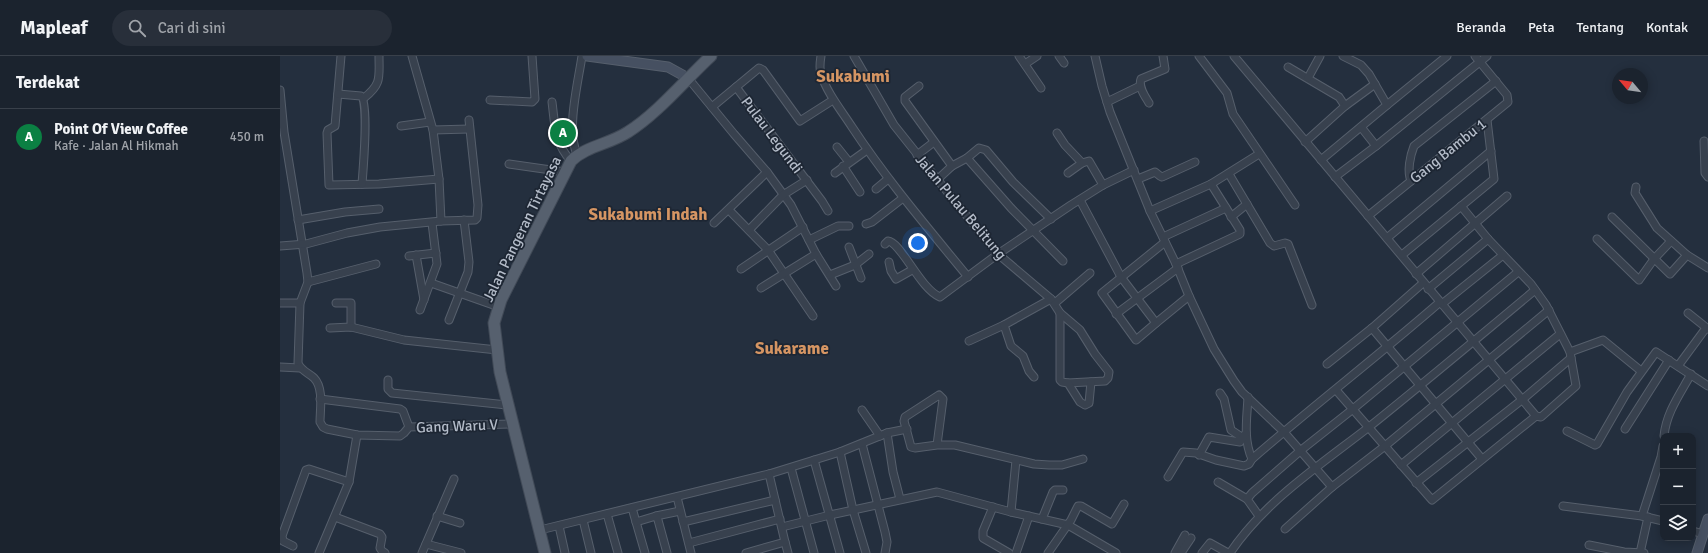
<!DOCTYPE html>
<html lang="id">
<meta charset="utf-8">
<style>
:root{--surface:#1b232e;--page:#282f3a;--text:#f1f3f6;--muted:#a0a4aa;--line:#39404a;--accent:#0b8043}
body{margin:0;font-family:Signika,sans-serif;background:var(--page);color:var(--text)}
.controls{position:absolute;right:12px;bottom:12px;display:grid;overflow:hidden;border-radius:8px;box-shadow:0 2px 10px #0003}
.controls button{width:36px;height:36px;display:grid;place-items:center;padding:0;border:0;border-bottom:1px solid var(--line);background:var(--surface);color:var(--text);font:20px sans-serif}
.compass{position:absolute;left:1332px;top:12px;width:36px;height:36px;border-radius:50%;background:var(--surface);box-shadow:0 2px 10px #0003;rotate:299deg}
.you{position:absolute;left:638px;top:187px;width:14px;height:14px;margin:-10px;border:3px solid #fff;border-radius:50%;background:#1a73e8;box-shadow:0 0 0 6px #1a73e833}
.badge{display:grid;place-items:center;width:26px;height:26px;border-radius:50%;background:var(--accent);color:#fff;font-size:13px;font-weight:700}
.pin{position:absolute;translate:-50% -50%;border:2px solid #fff;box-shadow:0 1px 4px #0006}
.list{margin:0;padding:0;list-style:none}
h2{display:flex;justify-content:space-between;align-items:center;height:52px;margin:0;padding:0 16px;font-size:17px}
h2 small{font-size:13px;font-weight:400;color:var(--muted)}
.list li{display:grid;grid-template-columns:26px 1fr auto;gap:12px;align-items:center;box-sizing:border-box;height:56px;padding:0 16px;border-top:1px solid var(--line)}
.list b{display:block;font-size:15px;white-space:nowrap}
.list p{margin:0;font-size:13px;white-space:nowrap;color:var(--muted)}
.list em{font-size:13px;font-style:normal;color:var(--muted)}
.icon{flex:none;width:22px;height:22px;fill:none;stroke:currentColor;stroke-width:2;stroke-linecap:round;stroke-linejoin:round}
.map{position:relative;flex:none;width:1428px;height:497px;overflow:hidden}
header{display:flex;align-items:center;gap:24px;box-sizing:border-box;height:56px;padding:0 20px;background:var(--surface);border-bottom:1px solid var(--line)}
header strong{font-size:19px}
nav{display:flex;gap:22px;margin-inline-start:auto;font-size:14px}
.search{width:280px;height:36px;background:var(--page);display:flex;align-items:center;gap:10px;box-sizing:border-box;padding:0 14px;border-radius:22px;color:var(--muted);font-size:15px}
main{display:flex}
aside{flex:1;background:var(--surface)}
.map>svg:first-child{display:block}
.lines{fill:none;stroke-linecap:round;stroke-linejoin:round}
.street-casing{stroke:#565f6c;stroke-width:9}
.secondary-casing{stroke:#565f6c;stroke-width:11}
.primary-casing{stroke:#414a57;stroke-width:13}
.street{stroke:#38414e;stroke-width:7}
.secondary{stroke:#465061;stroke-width:9}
.primary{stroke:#56606e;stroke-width:11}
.labels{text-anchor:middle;stroke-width:3.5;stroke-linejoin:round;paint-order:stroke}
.street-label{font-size:15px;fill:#b4bcc9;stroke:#1d2633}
.quarter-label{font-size:17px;font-weight:bold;fill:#d59563;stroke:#1d2633}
</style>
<header>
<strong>Mapleaf</strong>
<div class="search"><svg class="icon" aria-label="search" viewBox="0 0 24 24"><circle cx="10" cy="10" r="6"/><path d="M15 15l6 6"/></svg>Cari di sini</div>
<nav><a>Beranda</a><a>Peta</a><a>Tentang</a><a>Kontak</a></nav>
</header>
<main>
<aside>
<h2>Terdekat<small></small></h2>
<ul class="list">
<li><span class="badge">A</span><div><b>Point Of View Coffee</b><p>Kafe · Jalan Al Hikmah</p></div><em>450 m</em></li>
</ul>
</aside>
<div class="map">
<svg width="1428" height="497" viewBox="0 0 1428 497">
<rect width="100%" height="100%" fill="#242f3e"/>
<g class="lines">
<g class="street-casing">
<g id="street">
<path d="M61 0 55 70 48 74 47 77 49 129 99 128 159 123"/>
<path d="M132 0 153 74 159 123 161 165"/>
<path d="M541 0C540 6 539 12 541 18 547 37 561 54 572 71 607 124 648 172 688 221"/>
<path d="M574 0 614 69 669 138 718 198 771 243 780 257 800 274 815 298 829 316 828 322 825 325 788 327"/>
<path d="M739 0 761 32"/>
<path d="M779 0 784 7"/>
<path d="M815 0 822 30 830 56 870 155 896 208 909 240 934 293 954 325 962 336 1004 376 1052 431"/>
<path d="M919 0 947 37 953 58 1015 149"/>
<path d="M954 0 1256 360 1261 361 1296 330 1290 296 1266 249 1251 228 1208 183 1181 150"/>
<path d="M745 8 757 0"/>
<path d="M1008 11 1059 41 1065 50"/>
<path d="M408 22 454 78 487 116 511 149 536 198 556 230"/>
<path d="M1028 22 1040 0"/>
<path d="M639 30 625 41V45L672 110"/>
<path d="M456 31 542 145 548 155"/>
<path d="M0 34 4 76 27 217 28 226 20 247 18 307C21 315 29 317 34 322 44 332 40 354 40 366L43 371 47 373 77 379 120 380 124 377 129 371 232 368"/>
<path d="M58 38 81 40C89 46 83 115 82 128"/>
<path d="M84 42C102 28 99 21 99 0"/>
<path d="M210 44 252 46 255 43 252 0"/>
<path d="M272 46C275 69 274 86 291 105"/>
<path d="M827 46 860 30"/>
<path d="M869 47C865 40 858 31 861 23L885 13 883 0"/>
<path d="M1107 49 1167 0"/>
<path d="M432 51 479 12 483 14 520 65 553 44"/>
<path d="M121 70 150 66"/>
<path d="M1081 71 1096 90"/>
<path d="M153 74 189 73"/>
<path d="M777 77 785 89 802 107"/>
<path d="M1424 85 1425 117 1428 121"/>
<path d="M1025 86 1065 50 1095 28"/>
<path d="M557 91 569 106"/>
<path d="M297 98C286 74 298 27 302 0"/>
<path d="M637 99 654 86"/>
<path d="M687 102 699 92 706 94 733 126 771 163"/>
<path d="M1041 104 1107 49 1089 18 1081 9 1063 0"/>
<path d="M229 108 285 116"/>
<path d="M563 110 580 136"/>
<path d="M555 117 587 94"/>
<path d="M788 117 802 107 809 105 823 129"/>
<path d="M949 118 990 187 994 190 1005 187 1008 188 1032 249"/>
<path d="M1055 121 1096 90 1207 0"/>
<path d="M658 123 672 110 687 102 731 152 783 205"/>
<path d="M858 123 875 116 880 120 882 121 915 106"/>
<path d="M1131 125C1127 115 1130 100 1134 90L1216 25"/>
<path d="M1356 131 1355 137 1377 172 1407 199 1428 212"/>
<path d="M596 133 608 123"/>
<path d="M800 144 841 221 876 267 909 240"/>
<path d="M449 154 488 194 533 260"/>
<path d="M870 155 931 128 979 98"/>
<path d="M1088 160 1228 46 1227 39 1195 0"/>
<path d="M951 161 967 148"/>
<path d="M1332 161 1390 218 1407 199"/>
<path d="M18 164 65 156 99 153"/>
<path d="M434 167 487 116"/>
<path d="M586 168 592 166 623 142"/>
<path d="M469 174 503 139 527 124"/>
<path d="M883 181 946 152"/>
<path d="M1107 182 1211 95"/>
<path d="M1317 183 1359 224 1374 203 1391 185"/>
<path d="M529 184 558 170H569"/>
<path d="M605 188 608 185C621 186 640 233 660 241L718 198 791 149 823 129 854 114"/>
<path d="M0 190 26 188 67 177 100 171 161 165 195 164 197 162 198 149 189 64"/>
<path d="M569 191 581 222"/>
<path d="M136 199 144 244"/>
<path d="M1122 199 1214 123 1207 64"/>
<path d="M129 200 156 197"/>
<path d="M609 206 611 215 616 223 632 214"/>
<path d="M896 208 960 178V174L931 128"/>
<path d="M461 213 523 171"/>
<path d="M1136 218 1227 140"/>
<path d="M550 219 575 209 589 198"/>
<path d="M28 226 96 208"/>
<path d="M151 227 219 251"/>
<path d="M481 232 536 198"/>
<path d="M1148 233 1208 183"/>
<path d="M0 247H20"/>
<path d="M56 247H71V271"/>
<path d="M775 247 810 217"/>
<path d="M1162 248 1223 199"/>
<path d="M140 254 157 208 152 167"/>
<path d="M780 257V324L782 326 788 327 800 346 805 349 809 347 811 326"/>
<path d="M1408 257 1428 273"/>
<path d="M836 258 898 212"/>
<path d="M169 264 188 216 189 206 184 164"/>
<path d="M876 267 856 284 822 237 885 186"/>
<path d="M50 272 71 271 124 284 217 294"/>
<path d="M1092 272 1202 403"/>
<path d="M689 285 724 269"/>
<path d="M1290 296 1323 284 1361 315"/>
<path d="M1047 308 1092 272 1143 227"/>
<path d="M1398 310 1426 272"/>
<path d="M0 311 20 312"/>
<path d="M754 321 749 315 743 300 731 290 724 269 771 243"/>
<path d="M108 324V333L112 337 227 349"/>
<path d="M1056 334 1152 444 1256 360"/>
<path d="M940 337 944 343 951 374 963 382"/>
<path d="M968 341C967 362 963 383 972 403"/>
<path d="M40 343 120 353 123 355 129 371"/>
<path d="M582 354 600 380"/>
<path d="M1345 373 1389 304"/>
<path d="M1287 375 1315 389 1317 388 1347 336 1376 296 1428 330"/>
<path d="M607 377 613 416 620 443"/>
<path d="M1384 380C1386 357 1400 338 1411 318"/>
<path d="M582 388 605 476 607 486 605 497"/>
<path d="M657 389 663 343 659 339 625 361 624 365 631 391 635 392 657 389H675L754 408 769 409H782L803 403"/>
<path d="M560 396 573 454 586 497"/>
<path d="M919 399 929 381 960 386 966 377"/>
<path d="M534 404 560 497"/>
<path d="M1121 409 1280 278"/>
<path d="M511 412 534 497"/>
<path d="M888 421 903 396 916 397 936 404 964 410 969 408 972 403C1033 350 1098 300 1160 246"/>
<path d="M938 426 967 443"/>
<path d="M1136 427 1243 343 1291 302"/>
<path d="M397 441 411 497"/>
<path d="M1283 450 1362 460 1383 465"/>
<path d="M713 451 703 475V482L729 497"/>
<path d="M352 452 365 497"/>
<path d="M731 456 736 404"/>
<path d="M327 458 338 497"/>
<path d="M157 460 180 467"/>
<path d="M376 460 400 455"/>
<path d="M979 460 967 443 972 437 1020 395 1073 353 1238 216"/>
<path d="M1362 460 1381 401 1383 390"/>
<path d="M55 461 100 478 102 481 100 492 102 495 105 497"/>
<path d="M762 463 773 436 775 434H783"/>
<path d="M303 464 311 497"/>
<path d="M356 466 376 460 378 464 387 497"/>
<path d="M403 466 495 444"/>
<path d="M279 470 285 497"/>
<path d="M502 471 550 459 657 436 731 456 788 469 836 497"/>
<path d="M1005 473 1052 431 1105 390 1269 254"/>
<path d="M260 474 489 418 560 396 607 377 627 373"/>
<path d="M1413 475 1423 478"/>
<path d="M505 486 508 497"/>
<path d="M409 487 500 463"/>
<path d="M146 488 181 497"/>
<path d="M1309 489 1344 496 1364 497"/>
<path d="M13 490 3 485 2 480 26 414 29 413 69 426"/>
<path d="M39 497 69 426 77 379"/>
<path d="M142 497 174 423"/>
<path d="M466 497 505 486 489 418"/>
<path d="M736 497 749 460"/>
<path d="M768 497 791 464 798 450H801L832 468 844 448"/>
<path d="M895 497 905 479"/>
<path d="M901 497 911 482"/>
<path d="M922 497 930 487 948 497"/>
<path d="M950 497C984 446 1040 409 1089 371 1145 326 1200 280 1255 234"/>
<path d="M1360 497 1368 461"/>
</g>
</g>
<g class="secondary-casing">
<g id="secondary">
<path d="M307 0 388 11 408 22"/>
<path d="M1417 497 1428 463"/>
</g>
</g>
<g class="primary-casing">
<path id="primary" d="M265 497 220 316 214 267 221 244 291 105C306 90 330 88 348 76 377 58 405 24 431 0"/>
</g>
<use href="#street" class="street"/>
<use href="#secondary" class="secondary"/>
<use href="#primary" class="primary"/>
</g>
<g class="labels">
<g class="street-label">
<text transform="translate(492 79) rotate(53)" y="5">Pulau Legundi</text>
<text transform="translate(1168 95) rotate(-39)" y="5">Gang Bambu 1</text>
<text transform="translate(681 151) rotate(50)" y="5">Jalan Pulau Belitung</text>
<text transform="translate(242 173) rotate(-64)" y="5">Jalan Pangeran Tirtayasa</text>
<text transform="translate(177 370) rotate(-2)" y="5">Gang Waru V</text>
</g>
<g class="quarter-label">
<text x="573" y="26">Sukabumi</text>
<text x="368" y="164">Sukabumi Indah</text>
<text x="512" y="298">Sukarame</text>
</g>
</g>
</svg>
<div class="controls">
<button>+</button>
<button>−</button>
<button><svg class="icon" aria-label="layers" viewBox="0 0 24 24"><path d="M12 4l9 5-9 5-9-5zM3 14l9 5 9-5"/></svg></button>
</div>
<svg class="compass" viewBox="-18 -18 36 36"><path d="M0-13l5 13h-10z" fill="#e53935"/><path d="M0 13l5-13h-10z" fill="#a0a4aa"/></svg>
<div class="you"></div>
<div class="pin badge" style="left:283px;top:77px">A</div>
</div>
</main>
